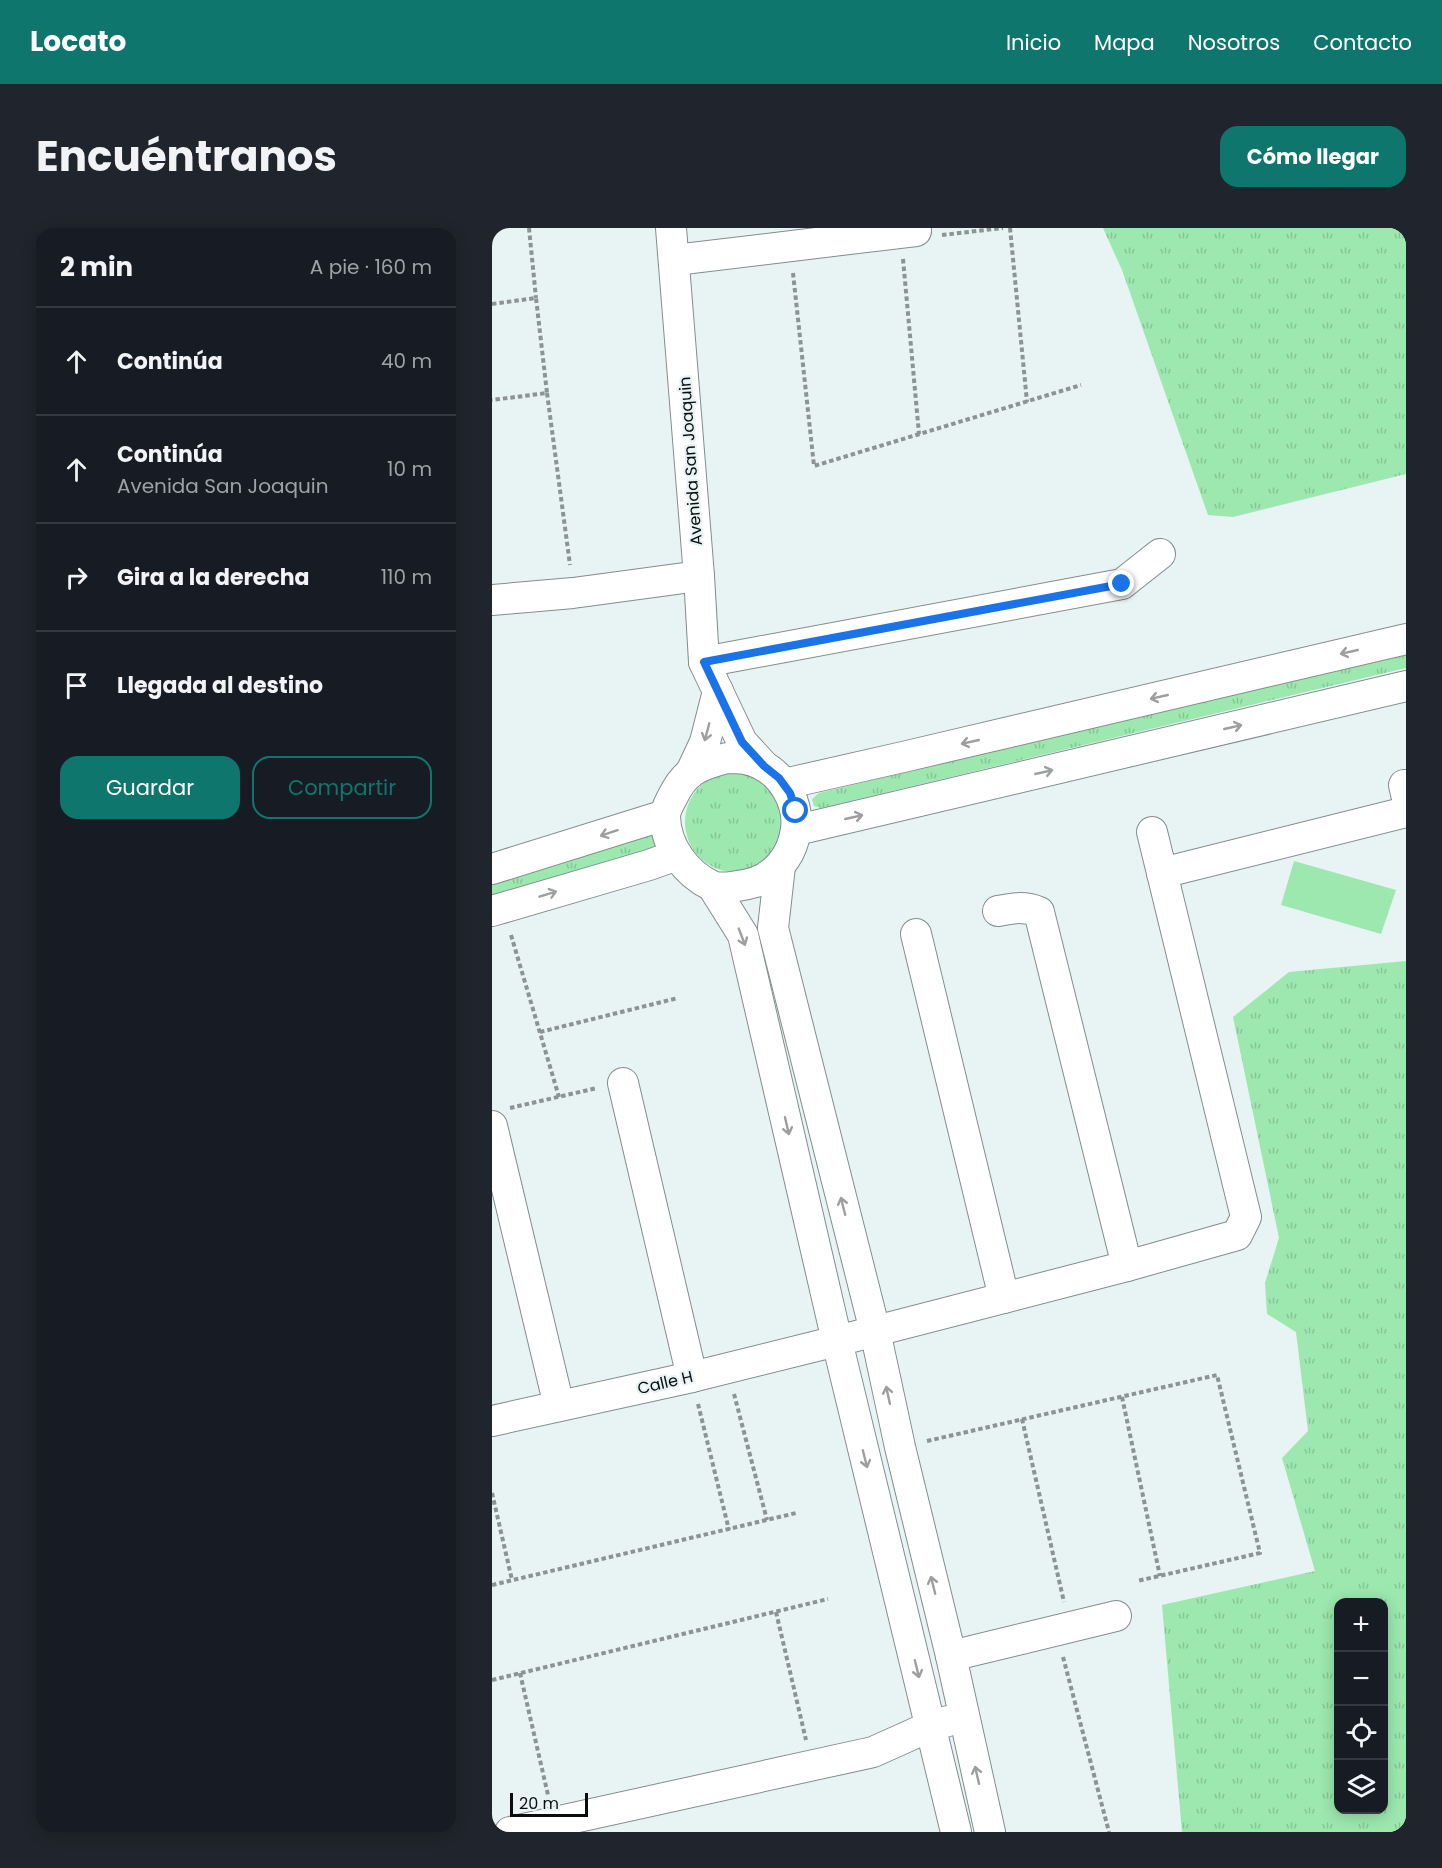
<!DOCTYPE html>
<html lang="es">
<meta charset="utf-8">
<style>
:root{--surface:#171b24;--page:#20242c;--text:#f1f3f6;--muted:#9ea1a6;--line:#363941;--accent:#0f766e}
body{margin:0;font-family:Poppins,sans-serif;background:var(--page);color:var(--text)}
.controls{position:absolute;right:18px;bottom:18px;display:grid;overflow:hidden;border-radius:12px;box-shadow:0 3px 15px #0003}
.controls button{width:54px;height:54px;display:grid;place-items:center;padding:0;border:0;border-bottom:2px solid var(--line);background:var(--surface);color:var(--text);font:30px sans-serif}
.scale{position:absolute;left:18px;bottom:15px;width:78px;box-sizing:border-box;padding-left:6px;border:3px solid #0a0d0d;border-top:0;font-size:16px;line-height:21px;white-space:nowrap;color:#0a0d0d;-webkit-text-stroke:4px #e8f3f3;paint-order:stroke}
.stop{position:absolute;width:18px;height:18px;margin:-14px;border:4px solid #1a73e8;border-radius:50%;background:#fff}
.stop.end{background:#1a73e8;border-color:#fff;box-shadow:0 2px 6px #0008}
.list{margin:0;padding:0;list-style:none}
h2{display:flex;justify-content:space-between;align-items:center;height:78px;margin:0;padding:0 24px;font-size:26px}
h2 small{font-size:20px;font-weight:400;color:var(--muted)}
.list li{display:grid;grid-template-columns:39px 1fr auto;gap:18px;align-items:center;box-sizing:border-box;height:108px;padding:0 24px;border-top:2px solid var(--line)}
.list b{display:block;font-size:22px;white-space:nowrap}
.list p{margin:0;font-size:20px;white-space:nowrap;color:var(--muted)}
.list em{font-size:20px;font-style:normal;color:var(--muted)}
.actions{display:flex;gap:12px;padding:18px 24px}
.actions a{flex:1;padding:14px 0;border:2px solid var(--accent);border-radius:18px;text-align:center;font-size:21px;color:var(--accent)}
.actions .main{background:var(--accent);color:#fff}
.icon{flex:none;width:33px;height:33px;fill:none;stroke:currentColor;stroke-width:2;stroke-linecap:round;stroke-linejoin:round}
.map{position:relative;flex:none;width:914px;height:1604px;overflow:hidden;border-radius:18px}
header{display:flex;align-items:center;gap:36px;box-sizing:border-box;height:84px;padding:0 30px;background:var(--accent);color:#fff}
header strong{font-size:28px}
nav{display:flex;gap:33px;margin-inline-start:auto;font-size:21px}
.intro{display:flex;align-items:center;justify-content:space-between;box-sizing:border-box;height:144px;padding:0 36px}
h1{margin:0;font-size:42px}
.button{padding:15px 27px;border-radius:18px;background:var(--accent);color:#fff;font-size:21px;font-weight:700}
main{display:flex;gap:36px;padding:0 36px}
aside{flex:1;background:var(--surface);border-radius:18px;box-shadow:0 3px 15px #0003}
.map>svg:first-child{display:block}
.grass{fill:url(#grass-tufts);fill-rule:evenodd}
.pitch{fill:#9ce8af}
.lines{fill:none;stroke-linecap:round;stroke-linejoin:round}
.minor-casing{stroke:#838d8d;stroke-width:32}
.path{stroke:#8c9393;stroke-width:4;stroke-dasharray:4.5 3;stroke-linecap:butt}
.minor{stroke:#fff;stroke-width:30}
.oneway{stroke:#9d9e9e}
.route{stroke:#1a73e8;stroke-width:8}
.labels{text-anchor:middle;stroke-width:4.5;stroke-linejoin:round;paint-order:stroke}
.street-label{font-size:16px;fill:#0a0d0d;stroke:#e8f3f3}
</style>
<header>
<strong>Locato</strong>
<nav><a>Inicio</a><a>Mapa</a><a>Nosotros</a><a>Contacto</a></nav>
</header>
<div class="intro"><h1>Encuéntranos</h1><a class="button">Cómo llegar</a></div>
<main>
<aside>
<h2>2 min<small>A pie · 160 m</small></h2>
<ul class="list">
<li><svg class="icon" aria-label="ahead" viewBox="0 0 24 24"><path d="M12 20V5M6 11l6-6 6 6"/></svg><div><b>Continúa</b></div><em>40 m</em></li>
<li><svg class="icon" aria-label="ahead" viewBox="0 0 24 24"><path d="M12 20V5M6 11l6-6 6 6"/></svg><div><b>Continúa</b><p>Avenida San Joaquin</p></div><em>10 m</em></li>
<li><svg class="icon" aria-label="right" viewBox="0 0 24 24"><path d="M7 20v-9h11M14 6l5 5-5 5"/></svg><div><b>Gira a la derecha</b></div><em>110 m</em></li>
<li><svg class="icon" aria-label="arrive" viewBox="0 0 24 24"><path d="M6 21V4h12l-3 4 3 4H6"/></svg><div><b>Llegada al destino</b></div></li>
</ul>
<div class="actions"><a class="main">Guardar</a><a>Compartir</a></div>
</aside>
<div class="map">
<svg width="914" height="1604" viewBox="0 0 914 1604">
<defs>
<pattern id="grass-tufts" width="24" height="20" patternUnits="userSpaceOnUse" patternTransform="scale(1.5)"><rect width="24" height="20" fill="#9ce8af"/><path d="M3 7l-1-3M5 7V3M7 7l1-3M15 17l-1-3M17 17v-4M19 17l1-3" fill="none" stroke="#85c695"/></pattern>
</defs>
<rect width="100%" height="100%" fill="#e8f3f3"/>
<g class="grass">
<path d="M611 0H914V246L741 289 716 287 630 42Z"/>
<path d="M914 424V440L329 580 322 578 320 571 327 565Z"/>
<circle cx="243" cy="594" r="50"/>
<path d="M162 604 172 619 0 674V654Z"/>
<path d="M914 733V1604H690L670 1377 823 1343 790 1230 816 1203 804 1104 775 1086 773 1055 787 1010 741 789 797 744ZM846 1374H892V1582H846Z"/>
</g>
<path class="pitch" d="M802 633 904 662 889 706 789 677Z"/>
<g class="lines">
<g class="minor-casing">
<g id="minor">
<path d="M179 0 207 348 212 434 250 514 272 538"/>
<path d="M183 32 424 3"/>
<path d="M0 372 81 365 207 348"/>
<path d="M212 434 630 356 668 326"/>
<path d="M235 530C241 530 247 530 253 531 289 538 312 577 302 611 297 630 283 647 264 654 254 657 230 662 220 658 193 645 174 618 173 589 173 582 178 574 181 568 186 558 192 549 201 543 211 536 223 533 235 530Z"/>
<path d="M199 544 213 514 226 463"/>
<path d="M292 556 411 529 914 411"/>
<path d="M912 557 914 566"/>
<path d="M305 602 914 458"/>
<path d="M288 638 281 700 383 1103 408 1219 459 1428 498 1604"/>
<path d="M0 641 173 587"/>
<path d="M670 645 914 584"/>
<path d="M221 659 251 707 345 1113 464 1604"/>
<path d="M0 683 157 637 185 627"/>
<path d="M506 683C520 680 533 678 547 684L635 1038"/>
<path d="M424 706 512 1070"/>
<path d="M131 855 200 1149"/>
<path d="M0 898 67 1178"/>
<path d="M0 1193 200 1149 345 1113 635 1038 745 1007 754 989 660 604"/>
<path d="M459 1428 624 1388"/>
<path d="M18 1604 381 1524 439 1498 456 1493"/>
</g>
</g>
<g class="path">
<path d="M37 0 44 70"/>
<path d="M518 0 535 174"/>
<path d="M450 7 511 0"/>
<path d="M411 31 427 206"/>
<path d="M301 45 322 238 589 157"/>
<path d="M0 76 44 70 55 165 0 172"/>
<path d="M55 165 78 337"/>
<path d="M19 707 67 869"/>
<path d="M48 804 186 770"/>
<path d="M18 880 105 860"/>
<path d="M242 1166 275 1292"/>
<path d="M630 1169 668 1348"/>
<path d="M206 1176 237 1302"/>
<path d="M530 1191 572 1374"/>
<path d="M435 1213 725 1147 768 1325 645 1353"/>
<path d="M0 1265 20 1352"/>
<path d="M0 1357 304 1285"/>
<path d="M284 1384 314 1512"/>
<path d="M571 1429 617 1604"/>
<path d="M28 1445 56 1567"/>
<path d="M0 1452 336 1371"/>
</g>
<use href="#minor" class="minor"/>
</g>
<defs><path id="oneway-shaft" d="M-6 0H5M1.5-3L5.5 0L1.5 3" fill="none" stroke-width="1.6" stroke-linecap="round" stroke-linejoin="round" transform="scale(1.5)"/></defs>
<g class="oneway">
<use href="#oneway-shaft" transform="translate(857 424) rotate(167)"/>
<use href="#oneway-shaft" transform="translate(667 469) rotate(167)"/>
<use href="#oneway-shaft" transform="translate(741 499) rotate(-13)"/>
<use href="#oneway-shaft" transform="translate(215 504) rotate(105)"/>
<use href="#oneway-shaft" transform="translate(478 514) rotate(167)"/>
<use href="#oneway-shaft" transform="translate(552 544) rotate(-13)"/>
<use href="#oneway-shaft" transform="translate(362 589) rotate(-13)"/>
<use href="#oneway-shaft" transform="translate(117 605) rotate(162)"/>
<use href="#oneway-shaft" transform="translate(56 666) rotate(-17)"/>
<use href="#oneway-shaft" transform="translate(250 709) rotate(69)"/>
<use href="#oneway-shaft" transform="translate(295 898) rotate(77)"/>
<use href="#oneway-shaft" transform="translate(351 978) rotate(-104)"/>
<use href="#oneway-shaft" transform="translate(396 1167) rotate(-102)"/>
<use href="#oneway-shaft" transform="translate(373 1231) rotate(76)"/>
<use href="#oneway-shaft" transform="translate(441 1357) rotate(-104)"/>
<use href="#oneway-shaft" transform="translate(425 1441) rotate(76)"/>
<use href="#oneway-shaft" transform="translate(485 1547) rotate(-103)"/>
</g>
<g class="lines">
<path class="route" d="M304 583 298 565 287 550 272 538 250 514 212 434 630 356"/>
</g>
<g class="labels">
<g class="street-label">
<text transform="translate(198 233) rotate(-94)" y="6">Avenida San Joaquin</text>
<text transform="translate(173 1154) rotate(-13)" y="6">Calle H</text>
</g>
</g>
</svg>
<div class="controls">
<button>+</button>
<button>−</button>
<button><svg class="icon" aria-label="locate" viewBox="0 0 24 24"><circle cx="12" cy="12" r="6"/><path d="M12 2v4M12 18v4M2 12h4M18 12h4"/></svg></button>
<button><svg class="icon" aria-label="layers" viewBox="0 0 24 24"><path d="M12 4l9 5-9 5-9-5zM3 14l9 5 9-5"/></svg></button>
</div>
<div class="scale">20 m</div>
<div class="stop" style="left:304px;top:583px"></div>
<div class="stop end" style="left:630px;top:356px"></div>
</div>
</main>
